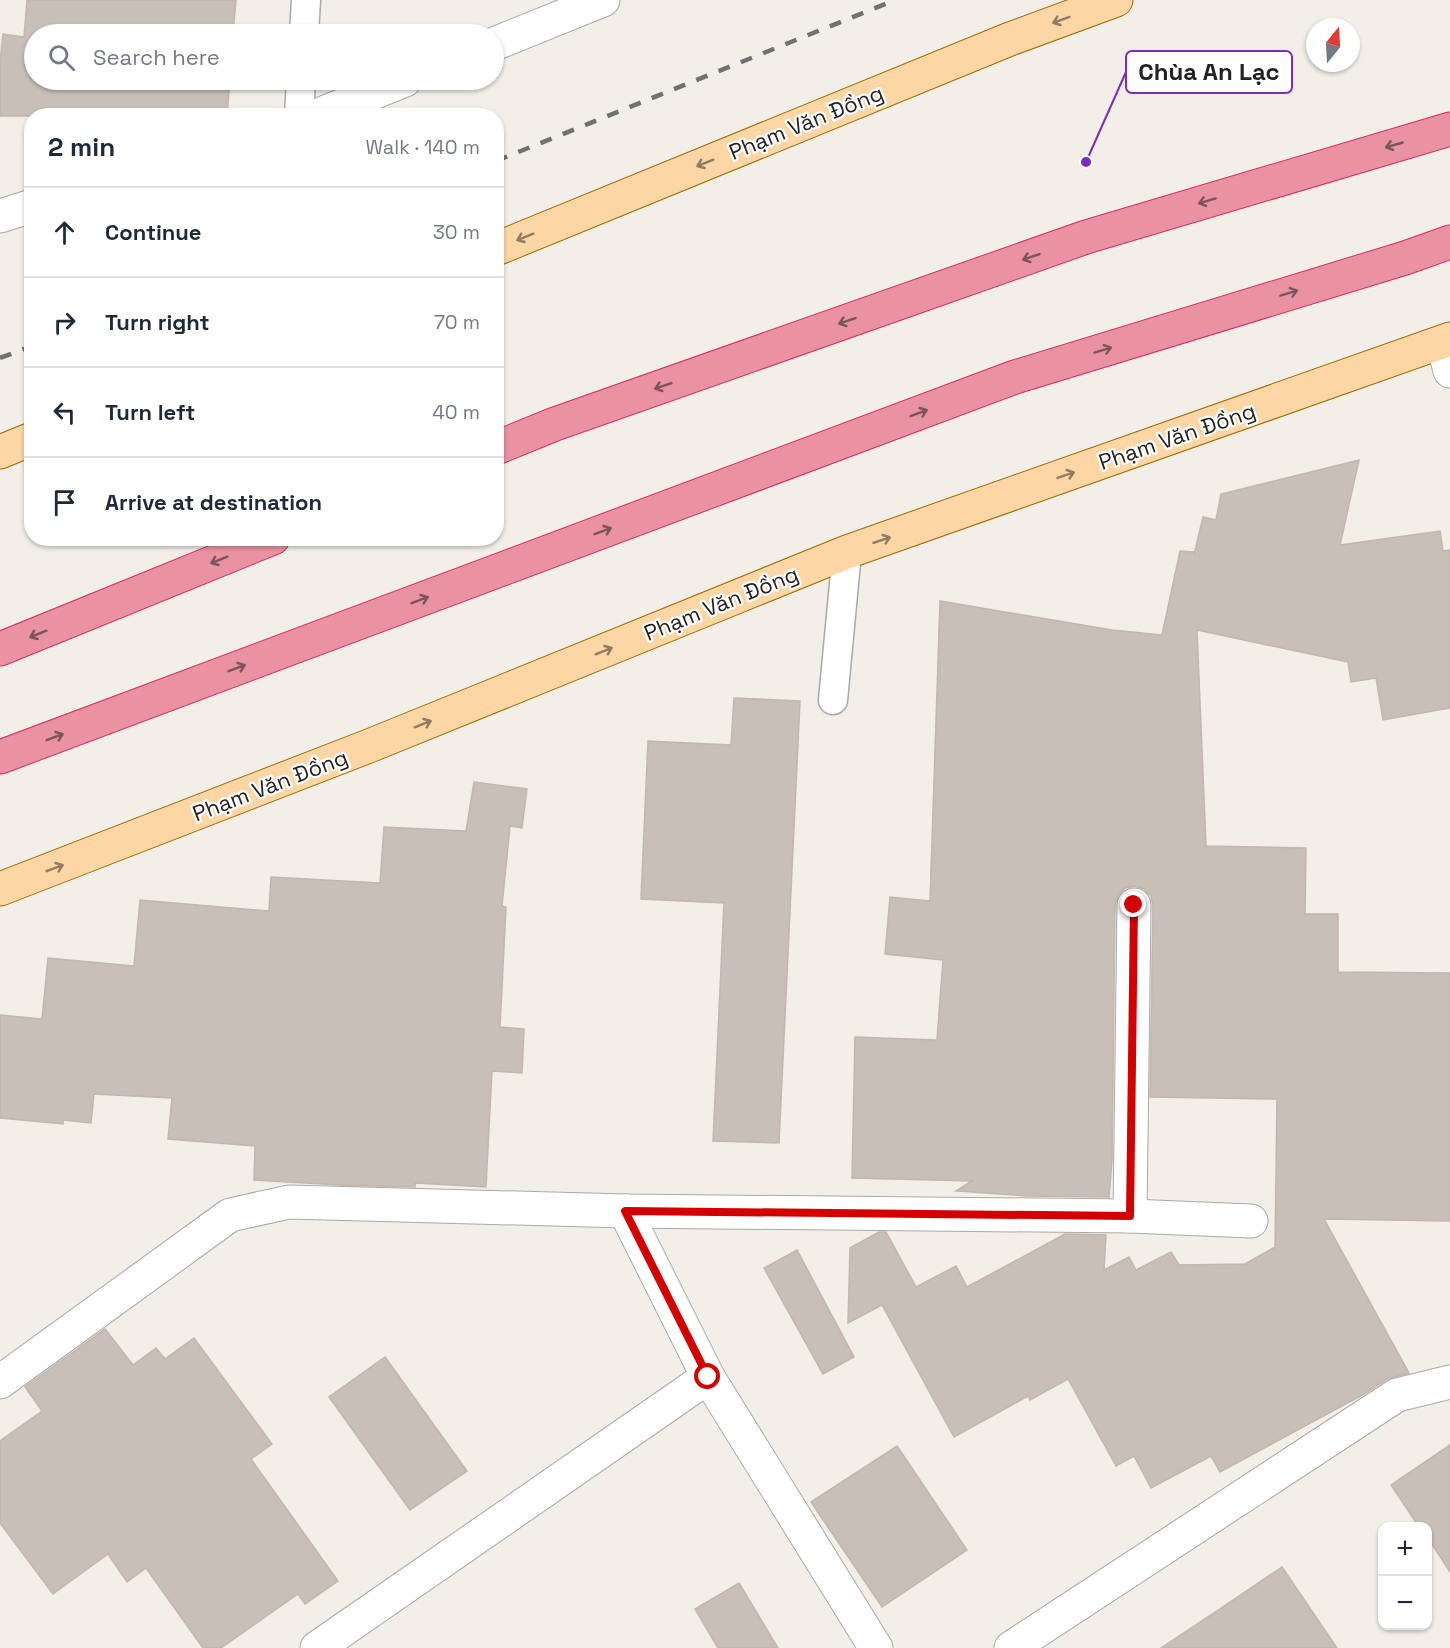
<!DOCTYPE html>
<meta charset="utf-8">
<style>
:root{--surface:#fff;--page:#f2f2f3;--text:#1f2937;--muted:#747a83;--line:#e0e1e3}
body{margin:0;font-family:"Space Grotesk",sans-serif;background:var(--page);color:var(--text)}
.controls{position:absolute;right:18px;bottom:18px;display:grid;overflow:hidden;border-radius:12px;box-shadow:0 2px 4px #0004}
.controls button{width:54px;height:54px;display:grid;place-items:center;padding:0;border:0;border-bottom:2px solid var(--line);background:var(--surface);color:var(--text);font:30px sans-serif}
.compass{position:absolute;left:1306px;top:18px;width:54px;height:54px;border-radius:50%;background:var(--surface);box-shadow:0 2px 4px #0004;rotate:18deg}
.stop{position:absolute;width:18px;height:18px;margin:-14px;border:4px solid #d40000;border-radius:50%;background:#fff}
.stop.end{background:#d40000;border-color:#fff;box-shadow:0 2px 6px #0008}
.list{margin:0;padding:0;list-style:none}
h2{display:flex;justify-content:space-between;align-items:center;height:78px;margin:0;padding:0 24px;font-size:26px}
h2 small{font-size:20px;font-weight:400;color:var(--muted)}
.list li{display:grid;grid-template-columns:39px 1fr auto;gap:18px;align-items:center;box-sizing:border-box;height:90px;padding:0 24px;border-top:2px solid var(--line)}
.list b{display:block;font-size:22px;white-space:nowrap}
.list em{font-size:20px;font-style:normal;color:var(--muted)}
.icon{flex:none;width:33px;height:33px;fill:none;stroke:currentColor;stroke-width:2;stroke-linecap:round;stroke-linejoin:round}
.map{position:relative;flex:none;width:1450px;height:1648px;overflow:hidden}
.search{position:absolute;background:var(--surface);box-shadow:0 2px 4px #0004;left:24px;top:24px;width:480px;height:66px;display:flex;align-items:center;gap:15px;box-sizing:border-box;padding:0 21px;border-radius:33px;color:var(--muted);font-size:22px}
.panel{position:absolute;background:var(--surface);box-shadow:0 2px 4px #0004;left:24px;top:108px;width:480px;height:438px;border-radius:24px}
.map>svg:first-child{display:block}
.building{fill:#c7bfb8;stroke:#c4b6ab;stroke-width:1.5}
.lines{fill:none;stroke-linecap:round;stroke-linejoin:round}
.lane-casing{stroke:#a9a9a9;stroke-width:31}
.street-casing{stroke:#a9a9a9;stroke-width:35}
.primary-casing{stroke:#a06b00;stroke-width:35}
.highway-casing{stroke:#dc2a67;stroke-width:35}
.lane{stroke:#fff;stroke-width:28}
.street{stroke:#fff;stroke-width:33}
.primary{stroke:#fcd6a4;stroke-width:33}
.highway{stroke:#e892a2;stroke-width:33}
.rail{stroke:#707070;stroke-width:4.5;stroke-dasharray:12 12;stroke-linecap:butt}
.oneway{stroke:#8f7c63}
.oneway2{stroke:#7b545c}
.route{stroke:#d40000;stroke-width:8}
.labels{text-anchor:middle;stroke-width:4.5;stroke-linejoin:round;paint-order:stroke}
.street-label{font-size:22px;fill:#222;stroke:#fff}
.leader{fill:none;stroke:#7b2cbf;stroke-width:2}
.callout-dot{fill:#7b2cbf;stroke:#fff;stroke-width:2}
.callout{fill:#fff;stroke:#7b2cbf;stroke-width:2}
.callout-label{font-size:24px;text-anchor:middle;font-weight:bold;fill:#222}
</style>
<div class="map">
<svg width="1450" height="1648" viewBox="0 0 1450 1648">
<rect width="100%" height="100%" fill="#f2efe9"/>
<g class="building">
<path d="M27 0H236L233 34H34V80H230L227 116H0V62L3 34 24 37Z"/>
<path d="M1359 460 1340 545 1440 531 1443 551 1450 550V708L1383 720 1376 678 1351 682 1348 662 1197 630 1206 846 1306 848 1305 914H1338V972L1450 973V1221L1324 1219 1409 1373 1387 1379 1364 1394 1220 1472 1211 1456 1151 1488 1134 1456 1116 1466 1068 1379 1030 1400 1028 1396 954 1437 882 1305 848 1323 850 1248 879 1232H886L916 1287 956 1266 967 1287 1065 1234 1106 1235 1104 1270 1129 1257 1136 1270 1171 1252 1179 1265 1245 1264 1275 1247 1277 1099 1150 1097 1153 905 1151 896 1144 889 1134 886 1125 888 1118 895 1115 905 1112 1161 1109 1197 1027 1196 956 1191 972 1181 852 1178 855 1037 937 1040 943 960 885 954 890 897 930 901 940 601 1112 630 1162 635 1180 551 1194 552V555L1203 517 1216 520 1221 494Z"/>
<path d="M734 698 800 701 779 1143 713 1141 724 903 641 899 648 741 731 745Z"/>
<path d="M474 782 527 789 522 828 510 826 502 906 506 907 500 1027 524 1029 522 1073 492 1071 486 1187 415 1183V1187L340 1185 254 1180 255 1146 168 1139 172 1098 94 1094 91 1123 63 1120V1124L0 1118V1015L42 1019 48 958 134 966 140 900 269 911 271 877 380 883 384 827 466 831Z"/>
<path d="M797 1250 854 1357 823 1374 764 1268Z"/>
<path d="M105 1329 133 1365 156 1348 165 1359 194 1338 272 1444 251 1459 338 1581 305 1604 298 1594 221 1648H203L146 1568 127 1582 108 1554 53 1594 0 1523V1441L42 1411 25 1387Z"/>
<path d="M385 1357 467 1471 410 1510 329 1397Z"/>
<path d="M1450 1445V1572L1428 1538V1527H1419L1391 1485Z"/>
<path d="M897 1446 967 1550 882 1607 811 1502Z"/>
<path d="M1282 1567 1337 1648H1161L1217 1611Z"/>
<path d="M739 1583 778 1648H718L695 1609Z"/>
</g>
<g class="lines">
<g class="lane-casing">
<g id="lane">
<path d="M304 34 306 0"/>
<path d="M299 116 301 80"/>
<path d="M833 700 847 552"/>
</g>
</g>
<g class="street-casing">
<g id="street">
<path d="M494 44 603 0"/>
<path d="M316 116 405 80"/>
<path d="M0 216 32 206"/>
<path d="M1443 343 1450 371"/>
<path d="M625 1211 708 1377 876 1648"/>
<path d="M1130 1216 1134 905"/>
<path d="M0 1382 230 1215 289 1202 625 1211 1130 1216 1251 1221"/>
<path d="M317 1648 708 1377"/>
<path d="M1011 1648 1397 1395 1450 1382"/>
</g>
</g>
<g class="primary-casing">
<g id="primary">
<path d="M496 249 1010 39 1116 0"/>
<path d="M0 452 32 439"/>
<path d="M0 889 369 746 847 552 1450 339"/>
</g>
</g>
<g class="highway-casing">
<g id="highway">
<path d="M496 448 555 424 1086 237 1450 129"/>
<path d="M0 649 273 538"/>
<path d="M0 757 1015 377 1405 258 1450 242"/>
</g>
</g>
<use href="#lane" class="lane"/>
<use href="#street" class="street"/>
<use href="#primary" class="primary"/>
<use href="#highway" class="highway"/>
<g class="rail">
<path d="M496 161 895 0"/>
<path d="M0 358 32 346"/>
</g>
</g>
<defs><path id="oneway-shaft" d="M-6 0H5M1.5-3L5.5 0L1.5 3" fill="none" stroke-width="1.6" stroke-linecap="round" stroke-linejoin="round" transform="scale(1.5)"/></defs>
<g class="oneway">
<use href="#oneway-shaft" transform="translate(1061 20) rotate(160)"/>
<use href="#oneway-shaft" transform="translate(705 163) rotate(158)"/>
<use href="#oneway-shaft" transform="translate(525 237) rotate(158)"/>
<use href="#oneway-shaft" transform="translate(1066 475) rotate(-19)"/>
<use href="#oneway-shaft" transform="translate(882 540) rotate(-19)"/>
<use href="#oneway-shaft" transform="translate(604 651) rotate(-22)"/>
<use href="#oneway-shaft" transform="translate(423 724) rotate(-22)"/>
<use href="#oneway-shaft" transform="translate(55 868) rotate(-21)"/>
</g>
<g class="oneway2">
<use href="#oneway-shaft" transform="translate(1394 145) rotate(164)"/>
<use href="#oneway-shaft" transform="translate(1207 201) rotate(163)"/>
<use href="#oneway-shaft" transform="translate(1031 257) rotate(161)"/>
<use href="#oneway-shaft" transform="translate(1289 293) rotate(-17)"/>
<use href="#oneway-shaft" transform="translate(847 321) rotate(161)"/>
<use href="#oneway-shaft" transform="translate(1103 350) rotate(-17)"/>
<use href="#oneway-shaft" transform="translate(663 386) rotate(161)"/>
<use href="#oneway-shaft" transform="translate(919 413) rotate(-20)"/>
<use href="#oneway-shaft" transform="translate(603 531) rotate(-21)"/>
<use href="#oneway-shaft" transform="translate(219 560) rotate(158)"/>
<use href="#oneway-shaft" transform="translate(420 600) rotate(-21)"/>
<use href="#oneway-shaft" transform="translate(38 634) rotate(158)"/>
<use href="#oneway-shaft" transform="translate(237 668) rotate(-21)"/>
<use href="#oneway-shaft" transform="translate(55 737) rotate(-21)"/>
</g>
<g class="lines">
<path class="route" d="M708 1377 625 1211 1130 1216 1134 905"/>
</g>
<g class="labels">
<g class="street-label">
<text transform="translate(806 122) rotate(-22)" y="8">Phạm Văn Đồng</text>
<text transform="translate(1177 436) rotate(-19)" y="8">Phạm Văn Đồng</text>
<text transform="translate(721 603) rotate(-22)" y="8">Phạm Văn Đồng</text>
<text transform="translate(270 785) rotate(-21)" y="8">Phạm Văn Đồng</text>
</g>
</g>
<path class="leader" d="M1086 162L1126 72"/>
<circle class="callout-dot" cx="1086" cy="162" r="6"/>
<rect class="callout" x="1126" y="51" width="166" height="42" rx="6"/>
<g class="callout-label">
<text x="1209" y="80">Chùa An Lạc</text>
</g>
</svg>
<div class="controls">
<button>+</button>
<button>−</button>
</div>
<svg class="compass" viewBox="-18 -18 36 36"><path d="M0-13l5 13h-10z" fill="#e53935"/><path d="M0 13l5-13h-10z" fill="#747a83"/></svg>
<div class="stop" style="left:708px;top:1377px"></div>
<div class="stop end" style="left:1134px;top:905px"></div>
<div class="search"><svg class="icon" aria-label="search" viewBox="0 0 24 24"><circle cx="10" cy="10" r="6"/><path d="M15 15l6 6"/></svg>Search here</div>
<section class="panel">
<h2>2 min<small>Walk · 140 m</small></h2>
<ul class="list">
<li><svg class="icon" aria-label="ahead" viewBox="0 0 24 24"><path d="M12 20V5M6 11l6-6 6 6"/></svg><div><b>Continue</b></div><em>30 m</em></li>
<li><svg class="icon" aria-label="right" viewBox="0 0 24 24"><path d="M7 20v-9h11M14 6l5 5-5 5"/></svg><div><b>Turn right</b></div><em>70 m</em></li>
<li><svg class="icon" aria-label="left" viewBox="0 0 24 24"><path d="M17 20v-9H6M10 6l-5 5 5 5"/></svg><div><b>Turn left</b></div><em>40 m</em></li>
<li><svg class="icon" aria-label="arrive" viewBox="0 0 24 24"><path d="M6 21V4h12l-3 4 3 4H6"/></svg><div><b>Arrive at destination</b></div></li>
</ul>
</section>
</div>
